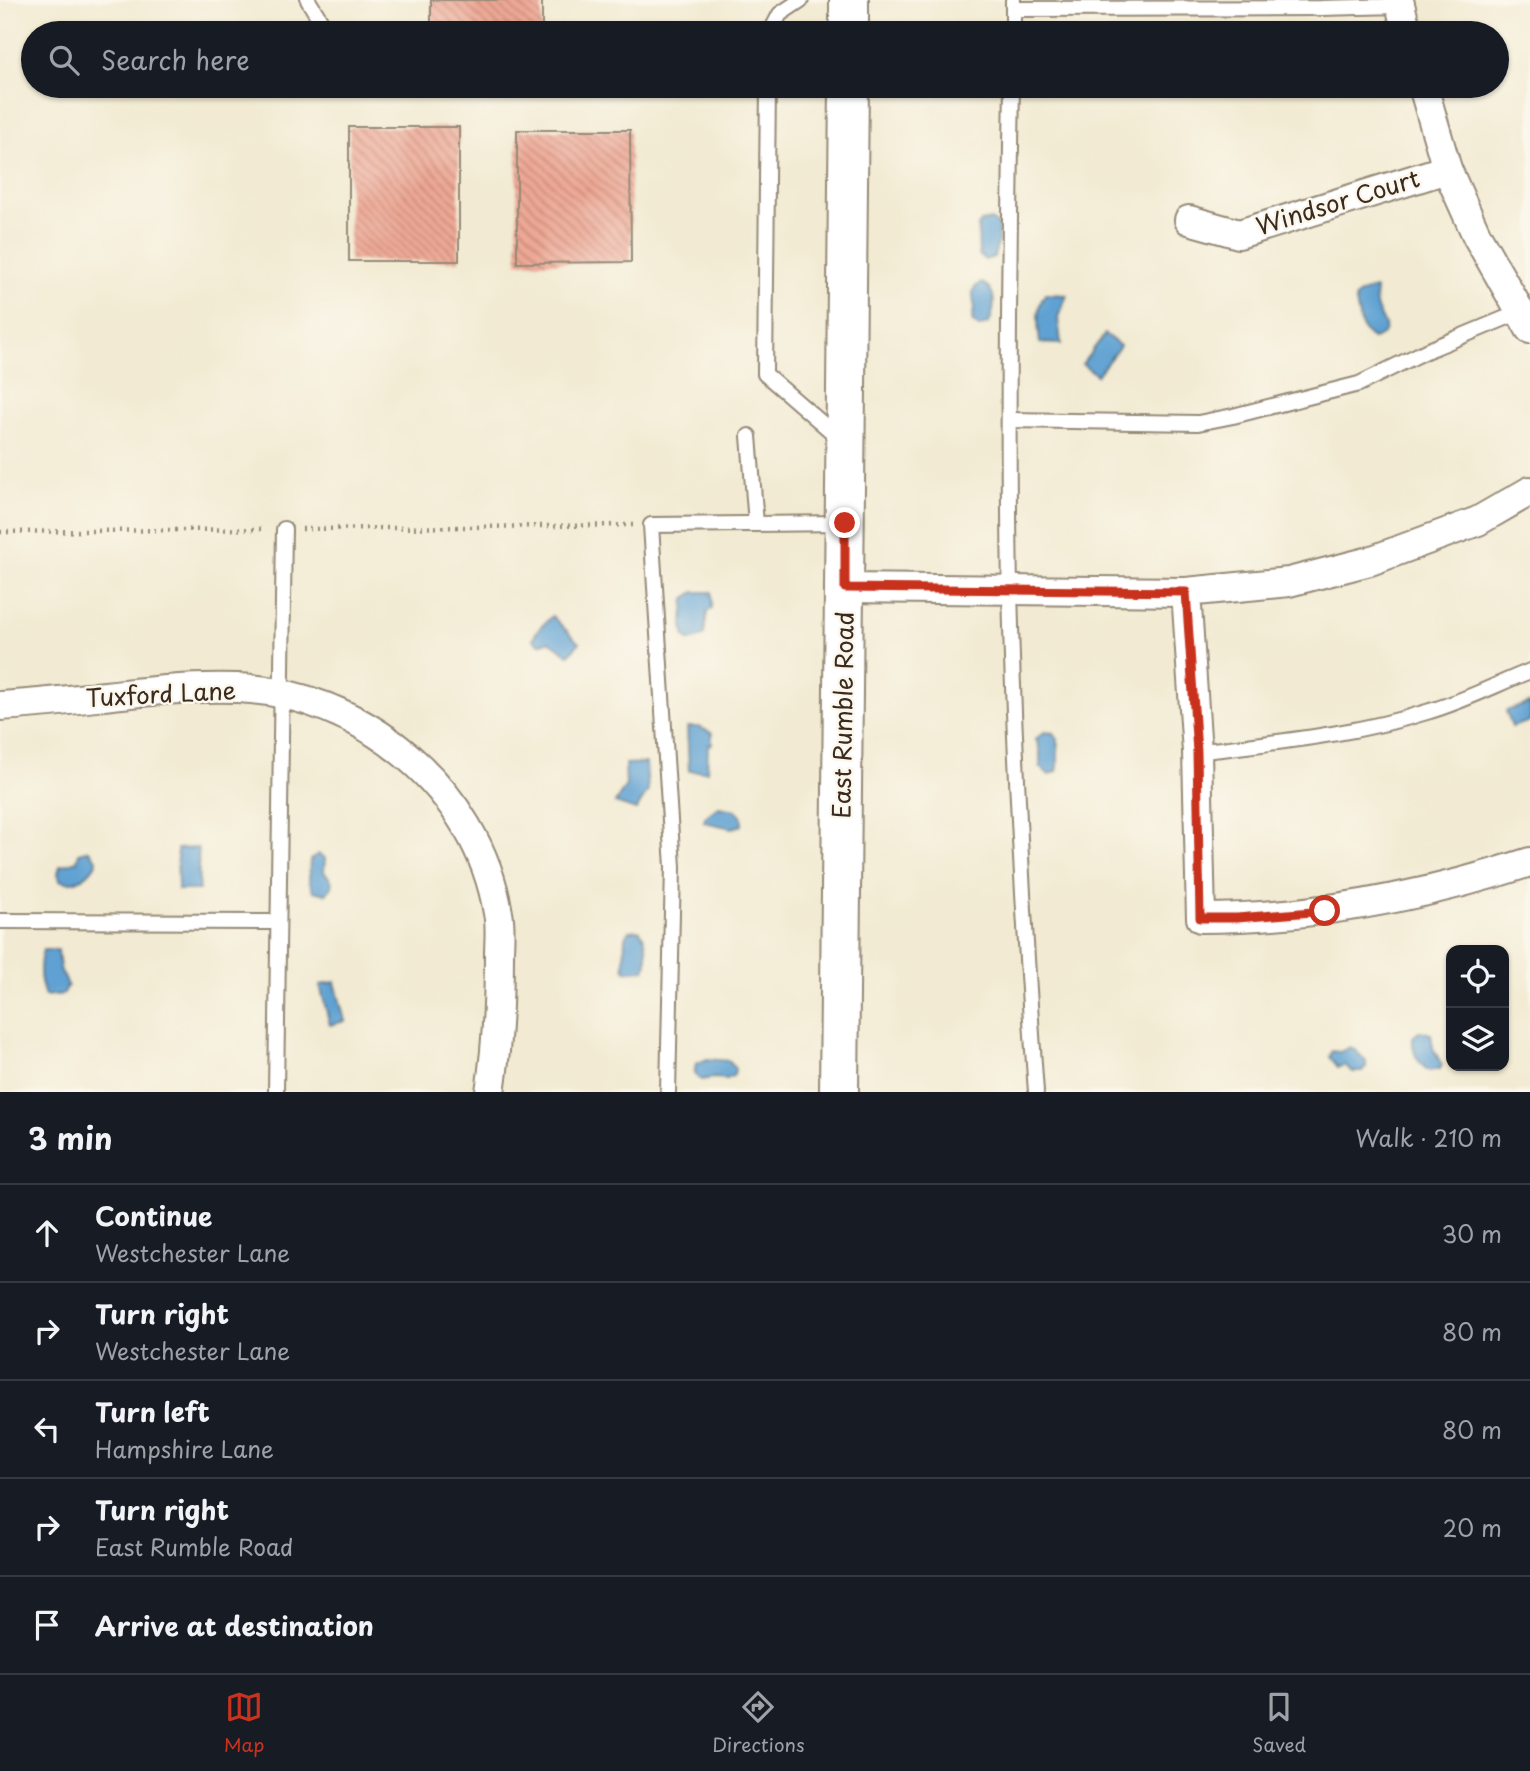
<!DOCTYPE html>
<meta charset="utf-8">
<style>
:root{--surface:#171b24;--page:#20242c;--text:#f1f3f6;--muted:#9ea1a6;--line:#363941;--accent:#c8321e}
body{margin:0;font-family:"Playpen Sans",sans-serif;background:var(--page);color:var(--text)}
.controls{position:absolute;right:21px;bottom:21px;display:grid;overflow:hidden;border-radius:14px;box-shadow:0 2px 5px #0004}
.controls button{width:63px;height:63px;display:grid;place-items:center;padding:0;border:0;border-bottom:2px solid var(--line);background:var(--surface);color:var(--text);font:35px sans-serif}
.stop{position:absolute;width:21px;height:21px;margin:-16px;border:5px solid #c8321e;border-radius:50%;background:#fff}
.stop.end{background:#c8321e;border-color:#fff;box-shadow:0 2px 7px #0008}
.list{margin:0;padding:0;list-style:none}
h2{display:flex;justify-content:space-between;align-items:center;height:91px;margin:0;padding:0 28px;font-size:30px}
h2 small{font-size:23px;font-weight:400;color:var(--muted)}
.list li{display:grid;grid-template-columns:46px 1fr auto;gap:21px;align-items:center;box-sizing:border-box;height:98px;padding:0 28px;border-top:2px solid var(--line)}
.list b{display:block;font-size:26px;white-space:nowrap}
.list p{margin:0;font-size:23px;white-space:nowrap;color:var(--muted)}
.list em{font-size:23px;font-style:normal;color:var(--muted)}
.icon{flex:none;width:38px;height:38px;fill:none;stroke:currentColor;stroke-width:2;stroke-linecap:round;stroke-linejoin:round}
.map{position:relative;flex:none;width:1530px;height:1092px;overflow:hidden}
.search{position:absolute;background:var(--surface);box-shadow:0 2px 5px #0004;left:21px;right:21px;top:21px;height:77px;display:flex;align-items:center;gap:18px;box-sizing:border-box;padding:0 24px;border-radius:38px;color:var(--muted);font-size:26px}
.sheet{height:581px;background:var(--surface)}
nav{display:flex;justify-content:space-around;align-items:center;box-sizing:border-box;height:98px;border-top:2px solid var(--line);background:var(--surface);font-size:19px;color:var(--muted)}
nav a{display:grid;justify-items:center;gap:4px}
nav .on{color:var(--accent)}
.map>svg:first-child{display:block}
.water{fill:#5ea1d2;stroke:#4c6678;stroke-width:2}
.building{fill:url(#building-back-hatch)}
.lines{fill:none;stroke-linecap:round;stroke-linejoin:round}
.lane-casing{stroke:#968a78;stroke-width:18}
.street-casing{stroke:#968a78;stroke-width:32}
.secondary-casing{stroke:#968a78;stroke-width:42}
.path{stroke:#968a78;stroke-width:4.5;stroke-dasharray:2 5;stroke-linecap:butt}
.lane{stroke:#fff;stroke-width:14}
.street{stroke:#fff;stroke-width:28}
.secondary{stroke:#fff;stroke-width:38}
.route{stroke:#c8321e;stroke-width:9}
.labels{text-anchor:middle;stroke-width:5;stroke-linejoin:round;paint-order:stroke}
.street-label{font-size:24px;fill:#3b2a1e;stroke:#fbf7ec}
</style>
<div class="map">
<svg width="1530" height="1092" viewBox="0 0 1530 1092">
<defs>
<pattern id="building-back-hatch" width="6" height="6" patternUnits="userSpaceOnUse" patternTransform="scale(1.75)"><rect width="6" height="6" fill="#eea794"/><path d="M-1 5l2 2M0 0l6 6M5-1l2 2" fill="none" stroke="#c28878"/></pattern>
</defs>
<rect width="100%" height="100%" fill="#fbf7ec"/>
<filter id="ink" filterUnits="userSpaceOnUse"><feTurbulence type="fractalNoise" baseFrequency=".0143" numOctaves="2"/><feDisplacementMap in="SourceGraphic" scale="14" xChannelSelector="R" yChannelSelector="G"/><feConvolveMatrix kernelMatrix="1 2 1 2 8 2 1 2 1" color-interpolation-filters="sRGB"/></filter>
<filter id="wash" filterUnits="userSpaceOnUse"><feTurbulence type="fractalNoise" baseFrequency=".00686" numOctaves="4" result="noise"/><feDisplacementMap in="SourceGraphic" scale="28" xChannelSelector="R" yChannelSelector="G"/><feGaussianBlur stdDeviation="1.57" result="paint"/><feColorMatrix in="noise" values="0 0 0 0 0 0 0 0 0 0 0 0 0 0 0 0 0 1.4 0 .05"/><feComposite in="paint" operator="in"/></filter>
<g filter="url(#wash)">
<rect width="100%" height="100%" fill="#f2ead2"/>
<g class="water">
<path d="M991 220 998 225V241L994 257 985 260 979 255 978 226 981 222Z"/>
<path d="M982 283C998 290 995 309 989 323L979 327 972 321C972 315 975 309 974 303 972 292 971 288 982 283Z"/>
<path d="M1373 289 1376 290C1375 296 1375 302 1377 308 1381 321 1396 332 1373 339 1359 332 1359 314 1355 299L1360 293Z"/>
<path d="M1045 294 1067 295 1058 317 1061 344 1040 343C1038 326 1035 309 1045 294Z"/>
<path d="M1105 334 1120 346 1097 375 1082 364Z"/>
<path d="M695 592H712V609L707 612 704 635C674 655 685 614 685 598Z"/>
<path d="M552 616 579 643 569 655 549 641 539 644 533 639 537 631Z"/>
<path d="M1530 703V721L1512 727 1506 711Z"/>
<path d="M687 727H699L712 733V744L708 745 707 771H689Z"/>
<path d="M1044 732 1054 733 1058 739V767L1057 771 1049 775 1040 766V751L1036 739Z"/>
<path d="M646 763 648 791 636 810 615 803 626 785 625 764Z"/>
<path d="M718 807 736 810 742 817V825L732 828 704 822 705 817Z"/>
<path d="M198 848 199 890H178L177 849Z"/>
<path d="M89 850 97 861C91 875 74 887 60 880L58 873 60 866 77 861 79 853Z"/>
<path d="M318 854 325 858 324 872 331 880 332 887 326 894 313 891 309 880 310 860Z"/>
<path d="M639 930C647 938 649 959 645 970L627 971 624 968 625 937 630 931Z"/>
<path d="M43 950H58L60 969 68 985 64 994 45 996C39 980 38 966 43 950Z"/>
<path d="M335 982 345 1021 330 1025 320 985Z"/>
<path d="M1420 1031 1431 1034 1433 1048 1442 1065 1440 1069 1429 1071C1417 1062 1412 1052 1413 1037Z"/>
<path d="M1350 1047 1354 1049 1366 1061V1067L1362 1072H1352L1345 1065 1338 1067 1330 1057 1332 1051 1340 1052Z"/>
<path d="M707 1059 730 1061 735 1069 734 1075 727 1079 713 1078 701 1080C694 1076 694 1072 696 1064Z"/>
</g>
<g id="blocks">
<g class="building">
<rect x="431" y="0" width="111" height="33"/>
<rect x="349" y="127" width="110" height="134"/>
<path d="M517 130H630L631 262 517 263Z"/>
</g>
</g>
</g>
<g filter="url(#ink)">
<use href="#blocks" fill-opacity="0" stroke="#968a78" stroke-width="2"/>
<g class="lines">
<g class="lane-casing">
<g id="lane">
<path d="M308 0 328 33"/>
<path d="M1013 9 1321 8 1399 6"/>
<path d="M770 33 780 14 801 0"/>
<path d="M1013 33V0"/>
<path d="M768 86 765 374 839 438"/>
<path d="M1012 86C1009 254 1007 421 1010 589 1014 757 1024 925 1036 1092"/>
<path d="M1009 420 1198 423 1233 416 1359 384 1426 351 1520 312"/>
<path d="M749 436 756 524"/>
<path d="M1197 752C1275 742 1355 735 1430 711 1464 701 1497 684 1530 671"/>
<path d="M0 921 278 922"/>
<path d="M276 1092 284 529"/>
<path d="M668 1092 673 867 651 525 844 523"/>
</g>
</g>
<g class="street-casing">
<g id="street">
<path d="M1399 0 1407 33"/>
<path d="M1423 86 1447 169 1477 236 1530 329"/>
<path d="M1189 220 1239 234 1447 169"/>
<path d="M845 588 1186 592 1289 582 1370 561 1478 521 1530 491"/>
<path d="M1186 592 1197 752 1201 918C1314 918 1423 897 1530 862"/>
<path d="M0 706C79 702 159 685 237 688 361 693 478 788 498 913 501 926 499 941 499 955 499 1001 497 1047 490 1092"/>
</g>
</g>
<g class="secondary-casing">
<g id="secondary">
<path d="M849 33V0"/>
<path d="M839 1092 849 86"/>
</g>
</g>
<g class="path">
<path d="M302 529 633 525"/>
<path d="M0 532 265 529"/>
</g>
<use href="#lane" class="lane"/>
<use href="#street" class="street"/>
<use href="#secondary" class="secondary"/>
</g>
</g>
<g class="lines" filter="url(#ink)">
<path class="route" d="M845 523V588L1186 592 1197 752 1200 918H1237L1325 911"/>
</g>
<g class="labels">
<g class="street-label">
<text transform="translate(1338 203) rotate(-17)" y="8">Windsor Court</text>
<text transform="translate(161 695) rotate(-3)" y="8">Tuxford Lane</text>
<text transform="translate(844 715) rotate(-89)" y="8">East Rumble Road</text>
</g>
</g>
</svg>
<div class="controls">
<button><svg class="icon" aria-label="locate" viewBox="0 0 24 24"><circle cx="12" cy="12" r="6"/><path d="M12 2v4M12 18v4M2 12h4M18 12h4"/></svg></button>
<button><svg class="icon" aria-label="layers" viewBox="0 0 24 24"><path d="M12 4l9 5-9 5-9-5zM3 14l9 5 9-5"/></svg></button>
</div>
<div class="stop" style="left:1325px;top:911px"></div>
<div class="stop end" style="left:845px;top:523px"></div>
<div class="search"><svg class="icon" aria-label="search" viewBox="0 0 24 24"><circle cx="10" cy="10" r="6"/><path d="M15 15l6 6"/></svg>Search here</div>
</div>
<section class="sheet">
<h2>3 min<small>Walk · 210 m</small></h2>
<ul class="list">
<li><svg class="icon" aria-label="ahead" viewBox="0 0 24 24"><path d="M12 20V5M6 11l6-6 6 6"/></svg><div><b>Continue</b><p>Westchester Lane</p></div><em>30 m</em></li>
<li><svg class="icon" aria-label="right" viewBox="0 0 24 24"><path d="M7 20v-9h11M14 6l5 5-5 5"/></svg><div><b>Turn right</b><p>Westchester Lane</p></div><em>80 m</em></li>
<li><svg class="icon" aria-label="left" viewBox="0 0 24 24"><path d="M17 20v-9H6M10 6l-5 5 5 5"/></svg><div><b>Turn left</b><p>Hampshire Lane</p></div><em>80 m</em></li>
<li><svg class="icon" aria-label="right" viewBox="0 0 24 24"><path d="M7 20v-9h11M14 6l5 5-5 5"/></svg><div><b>Turn right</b><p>East Rumble Road</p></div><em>20 m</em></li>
<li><svg class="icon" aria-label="arrive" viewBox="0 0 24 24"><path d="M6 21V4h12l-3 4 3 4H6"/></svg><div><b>Arrive at destination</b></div></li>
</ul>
</section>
<nav>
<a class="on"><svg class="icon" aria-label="map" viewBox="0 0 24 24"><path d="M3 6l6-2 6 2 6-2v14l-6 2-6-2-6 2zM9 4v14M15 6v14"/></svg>Map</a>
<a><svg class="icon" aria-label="directions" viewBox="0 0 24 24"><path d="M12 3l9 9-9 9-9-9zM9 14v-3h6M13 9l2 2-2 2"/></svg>Directions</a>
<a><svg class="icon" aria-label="saved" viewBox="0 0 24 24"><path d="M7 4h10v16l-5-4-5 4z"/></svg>Saved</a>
</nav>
